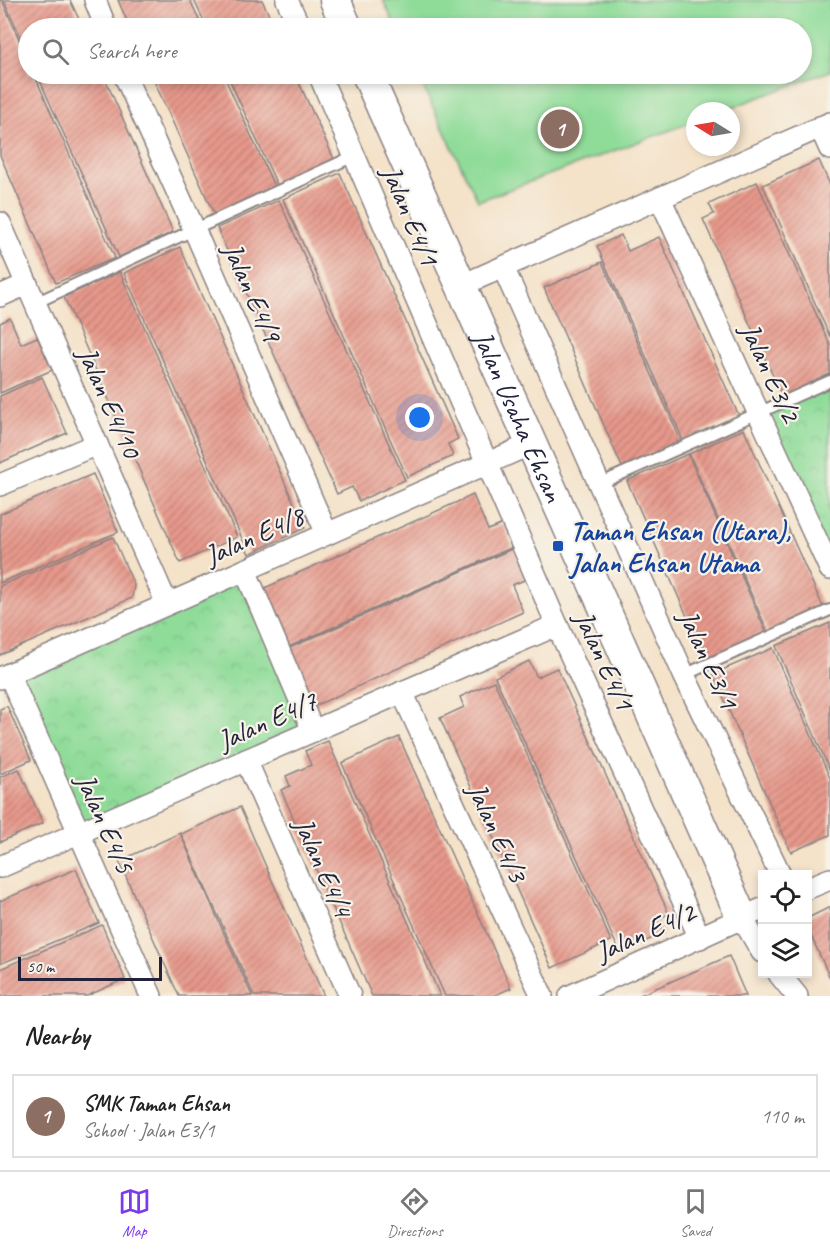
<!DOCTYPE html>
<meta charset="utf-8">
<style>
:root{--surface:#fff;--page:#f2f2f2;--text:#222;--muted:#767676;--line:#e0e0e0;--accent:#7c3aed}
body{margin:0;font-family:Caveat,sans-serif;background:var(--page);color:var(--text)}
.controls{position:absolute;right:18px;bottom:18px;display:grid;overflow:hidden;border-radius:0px;box-shadow:0 3px 9px #0003}
.controls button{width:54px;height:54px;display:grid;place-items:center;padding:0;border:0;border-bottom:2px solid var(--line);background:var(--surface);color:var(--text);font:30px sans-serif}
.compass{position:absolute;left:686px;top:102px;width:54px;height:54px;border-radius:50%;background:var(--surface);box-shadow:0 3px 9px #0003;rotate:281deg}
.scale{position:absolute;left:18px;bottom:15px;width:144px;box-sizing:border-box;padding-left:6px;border:3px solid #22223b;border-top:0;font-size:16px;line-height:21px;white-space:nowrap;color:#22223b;-webkit-text-stroke:4px #f7f3e8;paint-order:stroke}
.you{position:absolute;left:420px;top:418px;width:21px;height:21px;margin:-15px;border:4px solid #fff;border-radius:50%;background:#1a73e8;box-shadow:0 0 0 9px #1a73e833}
.badge{display:grid;place-items:center;width:39px;height:39px;border-radius:50%;background:var(--accent);color:#fff;font-size:20px;font-weight:700}
.pin{position:absolute;translate:-50% -50%;border:3px solid #fff;box-shadow:0 2px 6px #0006}
.list{margin:0;padding:0;list-style:none}
h2{display:flex;justify-content:space-between;align-items:center;height:78px;margin:0;padding:0 24px;font-size:26px}
h2 small{font-size:20px;font-weight:400;color:var(--muted)}
.list li{display:grid;grid-template-columns:39px 1fr auto;gap:18px;align-items:center;box-sizing:border-box;height:84px;margin:0 12px 12px;padding:0 12px;border:2px solid var(--line);border-radius:0px}
.list b{display:block;font-size:22px;white-space:nowrap}
.list p{margin:0;font-size:20px;white-space:nowrap;color:var(--muted)}
.list em{font-size:20px;font-style:normal;color:var(--muted)}
.icon{flex:none;width:33px;height:33px;fill:none;stroke:currentColor;stroke-width:2;stroke-linecap:round;stroke-linejoin:round}
.map{position:relative;flex:none;width:830px;height:996px;overflow:hidden}
.search{position:absolute;background:var(--surface);box-shadow:0 3px 9px #0003;left:18px;right:18px;top:18px;height:66px;display:flex;align-items:center;gap:15px;box-sizing:border-box;padding:0 21px;border-radius:33px;color:var(--muted);font-size:22px}
.sheet{height:174px;background:var(--surface)}
nav{display:flex;justify-content:space-around;align-items:center;box-sizing:border-box;height:84px;border-top:2px solid var(--line);background:var(--surface);font-size:16px;color:var(--muted)}
nav a{display:grid;justify-items:center;gap:3px}
nav .on{color:var(--accent)}
.map>svg:first-child{display:block}
.grass{fill:#8fdc99;stroke:#587f6a;stroke-width:1.5}
.park{fill:url(#park-crowns);stroke:#587f6a;stroke-width:1.5}
.building{fill:url(#building-hatch)}
.lines{fill:none;stroke-linecap:round;stroke-linejoin:round}
.lane-casing{stroke:#8b8282;stroke-width:14}
.street-casing{stroke:#8b8282;stroke-width:24}
.secondary-casing{stroke:#8b8282;stroke-width:33}
.lane{stroke:#fff;stroke-width:10}
.street{stroke:#fff;stroke-width:21}
.secondary{stroke:#fff;stroke-width:30}
.transit-dot{fill:#1a4fb4;stroke:#f7f3e8;stroke-width:2}
.labels{text-anchor:middle;stroke-width:4.5;stroke-linejoin:round;paint-order:stroke}
.street-label{font-size:28px;fill:#22223b;stroke:#f7f3e8}
.transit-label{font-size:28px;font-weight:bold;fill:#164399;stroke:#f7f3e8;text-anchor:start}
</style>
<div class="map">
<svg width="830" height="996" viewBox="0 0 830 996">
<defs>
<pattern id="park-crowns" width="20" height="18" patternUnits="userSpaceOnUse" patternTransform="scale(1.5)"><rect width="20" height="18" fill="#8fdc99"/><path d="M2 6a3 3 0 1 1 6 0M12 15a3 3 0 1 1 6 0" fill="none" stroke="#7bbc85"/></pattern>
<pattern id="building-hatch" width="6" height="6" patternUnits="userSpaceOnUse" patternTransform="scale(1.5)"><rect width="6" height="6" fill="#e7998b"/><path d="M-1 1l2-2M0 6l6-6M5 7l2-2" fill="none" stroke="#bb7c73"/></pattern>
</defs>
<rect width="100%" height="100%" fill="#f7f3e8"/>
<filter id="ink" filterUnits="userSpaceOnUse"><feTurbulence type="fractalNoise" baseFrequency=".0167" numOctaves="2"/><feDisplacementMap in="SourceGraphic" scale="12" xChannelSelector="R" yChannelSelector="G"/><feConvolveMatrix kernelMatrix="1 2 1 2 8 2 1 2 1" color-interpolation-filters="sRGB"/></filter>
<filter id="wash" filterUnits="userSpaceOnUse"><feTurbulence type="fractalNoise" baseFrequency=".008" numOctaves="4" result="noise"/><feDisplacementMap in="SourceGraphic" scale="24" xChannelSelector="R" yChannelSelector="G"/><feGaussianBlur stdDeviation="1.35" result="paint"/><feColorMatrix in="noise" values="0 0 0 0 0 0 0 0 0 0 0 0 0 0 0 0 0 1.4 0 .05"/><feComposite in="paint" operator="in"/></filter>
<g filter="url(#wash)">
<rect width="100%" height="100%" fill="#f4e2c9"/>
<path class="grass" d="M383 0H830V71L722 111H695V121L478 201 417 74H802V28H396Z"/>
<g class="park">
<path d="M830 381V569L758 413Z"/>
<path d="M245 570 313 731 79 833 9 674Z"/>
</g>
<g id="blocks">
<g class="building">
<path d="M0 0H2L28 60V74H34L115 258 56 283 0 155Z"/>
<path d="M4 0H70L83 28H28V54Z"/>
<path d="M118 0H190L203 28H130Z"/>
<path d="M194 0H262L275 28H207Z"/>
<path d="M37 74H103L173 232 119 257Z"/>
<path d="M151 74H223L274 186 214 214Z"/>
<path d="M227 74H295L334 159 277 185Z"/>
<path d="M819 160 830 185V337L763 185Z"/>
<path d="M340 173 458 439 448 444 453 456 407 477 283 199Z"/>
<path d="M757 182 830 345V374L782 396 703 219 714 214 709 204Z"/>
<path d="M279 200 405 480 359 501 352 487 337 494 217 228Z"/>
<path d="M621 235 628 251 659 237 739 416 683 440 597 246Z"/>
<path d="M180 247 305 528 249 554 124 273Z"/>
<path d="M602 262 681 441 622 467 544 288Z"/>
<path d="M120 272 237 537 180 563 64 297Z"/>
<path d="M10 318 21 344 37 337 52 370 0 393V323Z"/>
<path d="M42 377 67 433 0 463V396Z"/>
<path d="M744 429 823 607 768 632 689 454Z"/>
<path d="M688 454 766 632 706 659 627 481Z"/>
<path d="M93 474 118 532 0 583V514Z"/>
<path d="M473 495 488 530 503 524 513 547 284 649 258 591Z"/>
<path d="M113 537 134 585 132 598 0 655V586Z"/>
<path d="M514 548 527 579 512 585 523 612 310 708 285 650Z"/>
<path d="M830 623V771L776 646Z"/>
<path d="M773 648 830 778V835L791 852 713 674Z"/>
<path d="M529 661 537 677 557 668 669 914 657 919 664 933 620 953 495 677Z"/>
<path d="M494 681 611 941 552 968 440 718 464 707 460 697Z"/>
<path d="M7 706 31 760 0 774V709Z"/>
<path d="M399 737 511 988 493 996H445L342 763Z"/>
<path d="M328 741 417 942 440 996H372L281 790 290 786 286 776 311 765 305 751Z"/>
<path d="M19 769 43 823 0 842V777Z"/>
<path d="M240 807 271 878 324 996H254L221 922 181 834Z"/>
<path d="M180 833 219 922 252 996H179L166 967 119 861Z"/>
<path d="M76 869 99 923 0 964V901Z"/>
<path d="M830 907V978L808 929V918Z"/>
<path d="M102 925 125 979 87 996H0V969Z"/>
<path d="M729 956 746 996H638L695 971Z"/>
</g>
</g>
</g>
<g filter="url(#ink)">
<use href="#blocks" fill-opacity="0" stroke="#8b8282" stroke-width="1.5"/>
<g class="lines">
<g class="lane-casing">
<g id="lane">
<path d="M35 303 354 156"/>
<path d="M599 484 830 381"/>
<path d="M684 675 830 610"/>
</g>
</g>
<g class="street-casing">
<g id="street">
<path d="M95 0 106 28"/>
<path d="M287 0 300 28"/>
<path d="M124 74 194 229 327 534"/>
<path d="M319 74 557 625 700 938"/>
<path d="M820 127 830 149"/>
<path d="M660 198 830 569"/>
<path d="M0 223 167 604"/>
<path d="M503 267 684 675 780 874"/>
<path d="M460 286 830 123"/>
<path d="M0 296 27 284"/>
<path d="M0 485 97 444"/>
<path d="M245 570 313 731"/>
<path d="M9 674 151 996"/>
<path d="M0 678 531 444"/>
<path d="M402 692 542 996"/>
<path d="M246 760 350 996"/>
<path d="M0 867 557 625"/>
<path d="M808 888 830 879"/>
<path d="M742 918 762 952"/>
<path d="M779 974 797 996"/>
<path d="M570 996 762 909"/>
</g>
</g>
<g class="secondary-casing">
<g id="secondary">
<path d="M335 0 347 28"/>
<path id="s1" d="M367 74 742 918"/>
</g>
</g>
<use href="#lane" class="lane"/>
<use href="#street" class="street"/>
<use href="#secondary" class="secondary"/>
</g>
</g>
<rect class="transit-dot" x="552" y="540" width="12" height="12" rx="3"/>
<g class="labels">
<g class="street-label">
<text transform="translate(411 215) rotate(67)" y="10">Jalan E4/1</text>
<text transform="translate(253 292) rotate(66)" y="10">Jalan E4/9</text>
<text transform="translate(771 372) rotate(65)" y="10">Jalan E3/2</text>
<text transform="translate(110 402) rotate(66)" y="10">Jalan E4/10</text>
<text dy="10" stroke="none"><textPath href="#s1" startOffset="374">Jalan Usaha Ehsan</textPath></text>
<text transform="translate(254 535) rotate(-24)" y="10">Jalan E4/8</text>
<text transform="translate(709 659) rotate(65)" y="10">Jalan E3/1</text>
<text transform="translate(605 660) rotate(65)" y="10">Jalan E4/1</text>
<text transform="translate(267 720) rotate(-24)" y="10">Jalan E4/7</text>
<text transform="translate(106 823) rotate(66)" y="10">Jalan E4/5</text>
<text transform="translate(498 832) rotate(65)" y="10">Jalan E4/3</text>
<text transform="translate(324 867) rotate(66)" y="10">Jalan E4/4</text>
<text transform="translate(645 931) rotate(-24)" y="10">Jalan E4/2</text>
</g>
<g class="transit-label">
<text x="570" y="540">Taman Ehsan (Utara),<tspan x="570" dy="32">Jalan Ehsan Utama</tspan></text>
</g>
</g>
</svg>
<div class="controls">
<button><svg class="icon" aria-label="locate" viewBox="0 0 24 24"><circle cx="12" cy="12" r="6"/><path d="M12 2v4M12 18v4M2 12h4M18 12h4"/></svg></button>
<button><svg class="icon" aria-label="layers" viewBox="0 0 24 24"><path d="M12 4l9 5-9 5-9-5zM3 14l9 5 9-5"/></svg></button>
</div>
<svg class="compass" viewBox="-18 -18 36 36"><path d="M0-13l5 13h-10z" fill="#e53935"/><path d="M0 13l5-13h-10z" fill="#767676"/></svg>
<div class="scale">50 m</div>
<div class="you"></div>
<div class="pin badge" style="left:560px;top:129px;background:#8d6e63">1</div>
<div class="search"><svg class="icon" aria-label="search" viewBox="0 0 24 24"><circle cx="10" cy="10" r="6"/><path d="M15 15l6 6"/></svg>Search here</div>
</div>
<section class="sheet">
<h2>Nearby<small></small></h2>
<ul class="list">
<li><span class="badge" style="background:#8d6e63">1</span><div><b>SMK Taman Ehsan</b><p>School · Jalan E3/1</p></div><em>110 m</em></li>
</ul>
</section>
<nav>
<a class="on"><svg class="icon" aria-label="map" viewBox="0 0 24 24"><path d="M3 6l6-2 6 2 6-2v14l-6 2-6-2-6 2zM9 4v14M15 6v14"/></svg>Map</a>
<a><svg class="icon" aria-label="directions" viewBox="0 0 24 24"><path d="M12 3l9 9-9 9-9-9zM9 14v-3h6M13 9l2 2-2 2"/></svg>Directions</a>
<a><svg class="icon" aria-label="saved" viewBox="0 0 24 24"><path d="M7 4h10v16l-5-4-5 4z"/></svg>Saved</a>
</nav>
